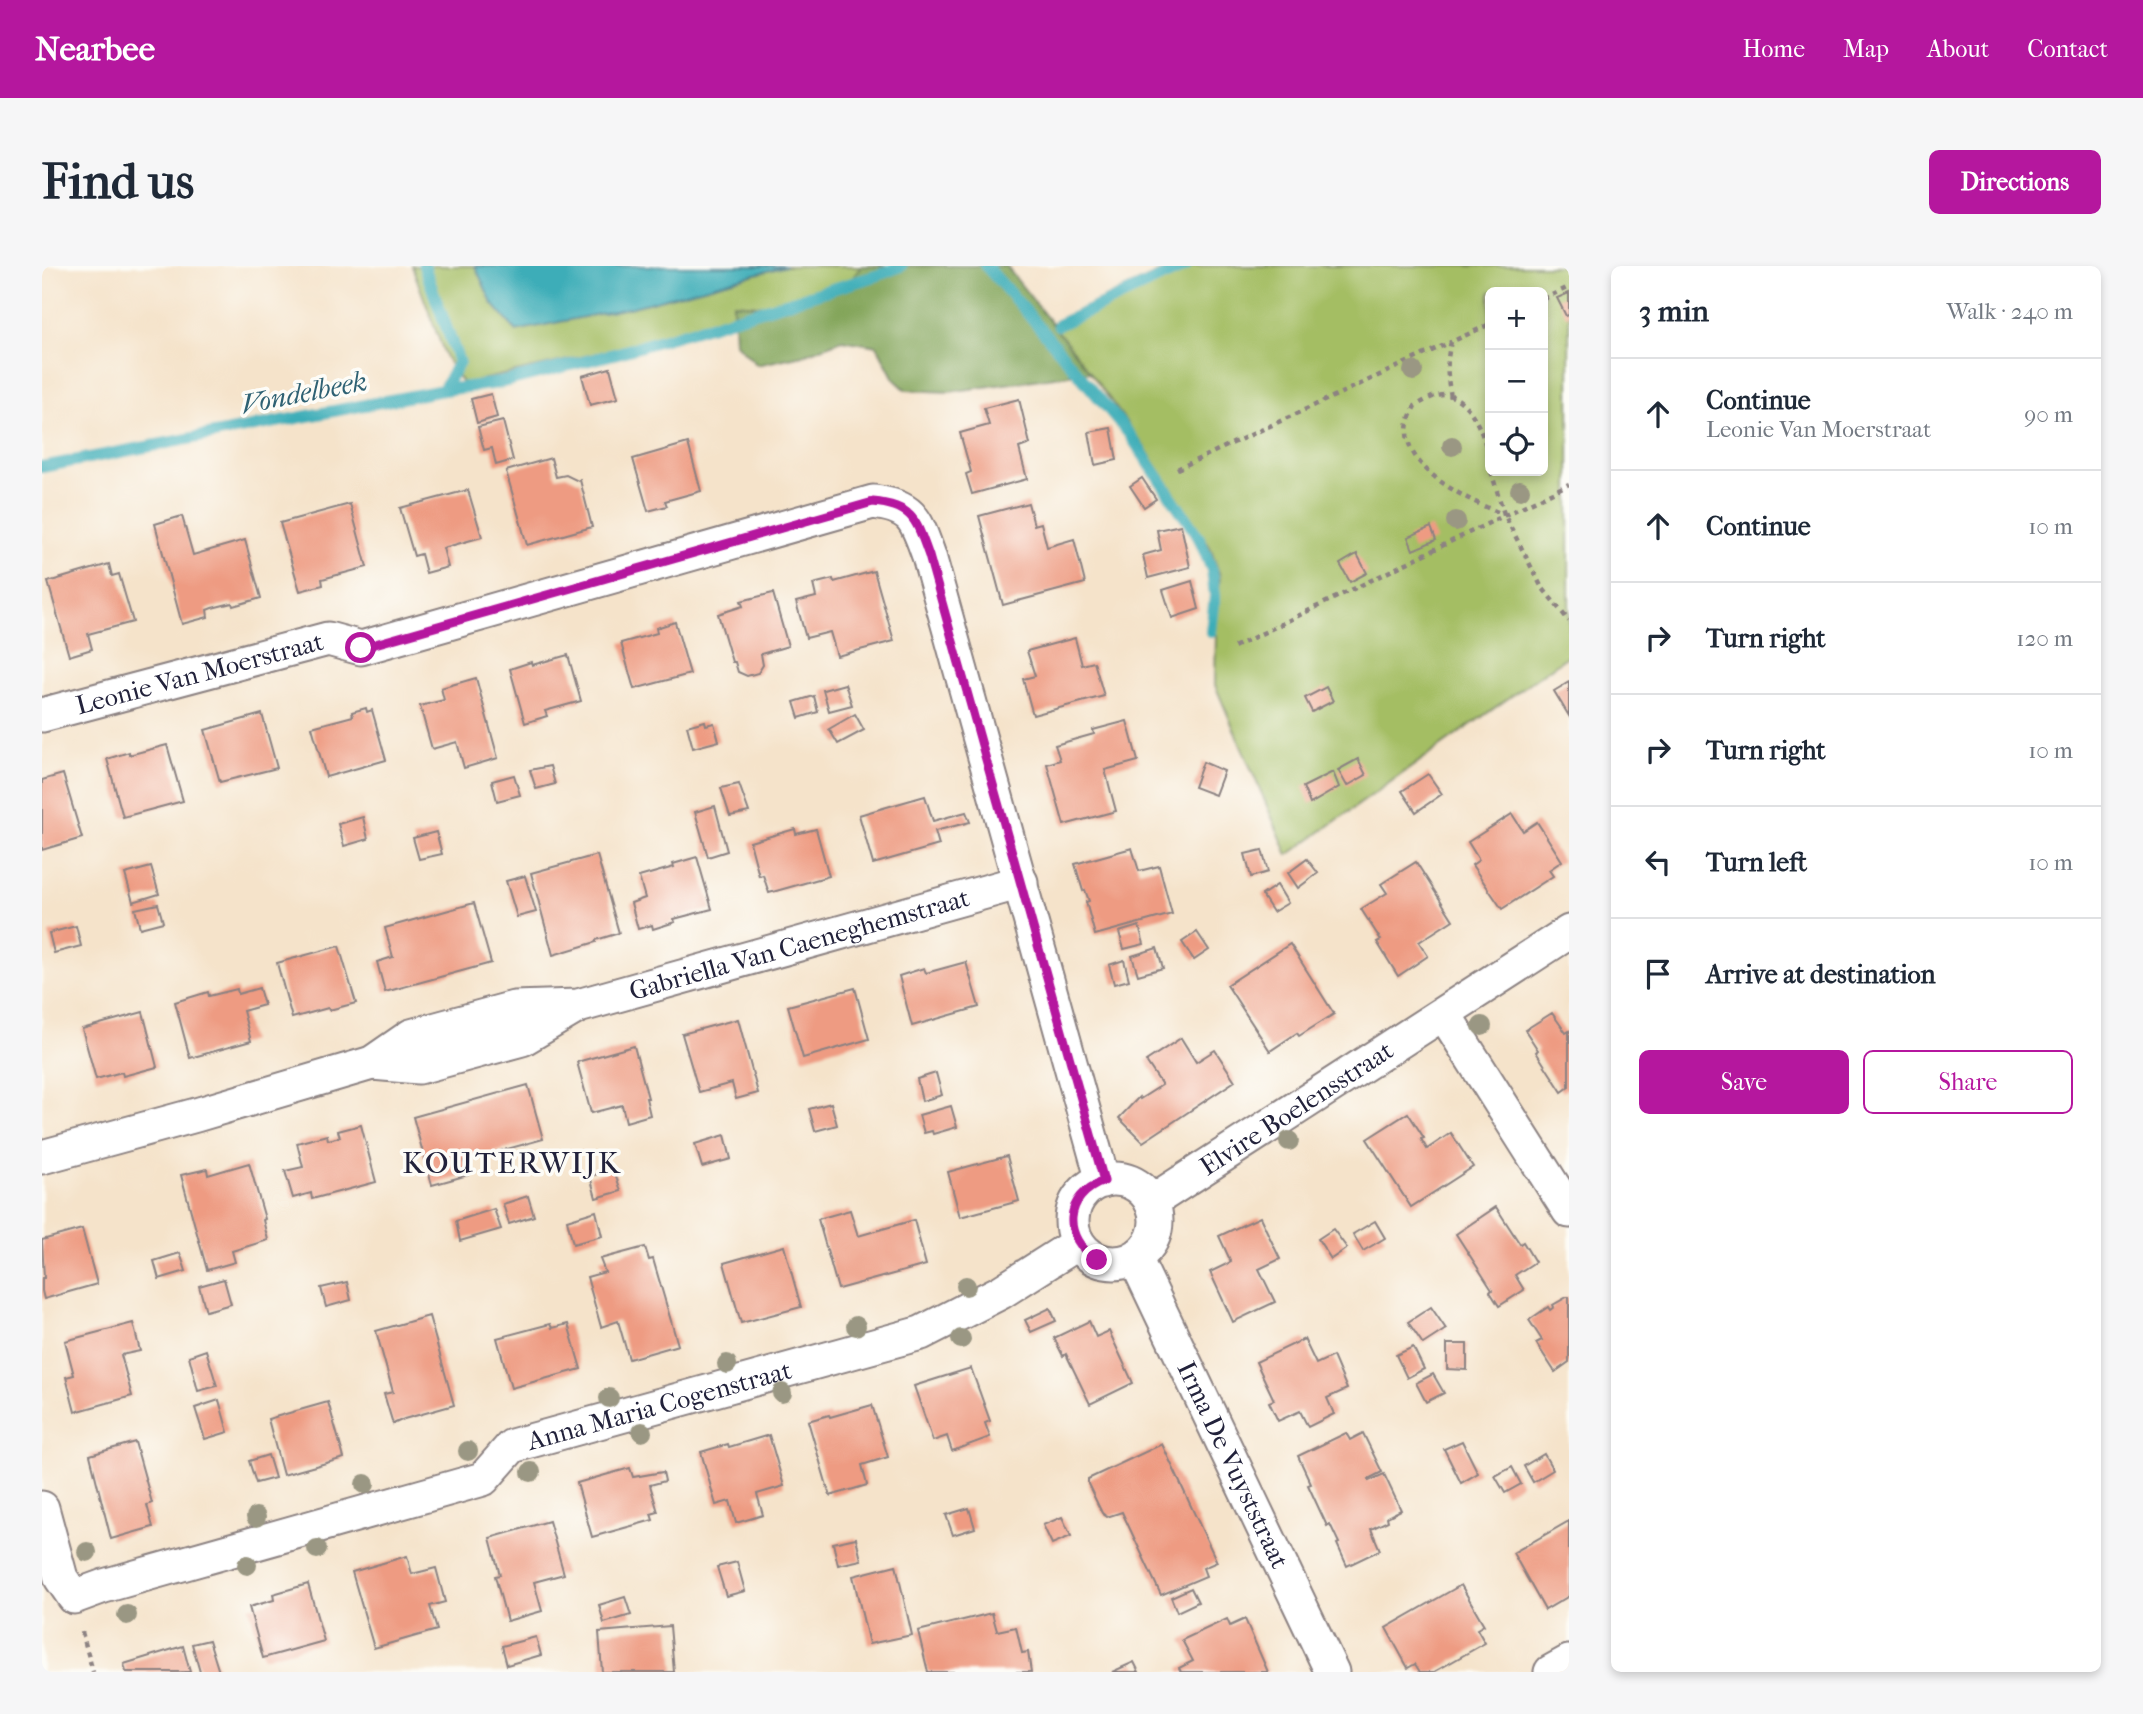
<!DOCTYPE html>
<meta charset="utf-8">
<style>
:root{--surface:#fff;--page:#f6f6f7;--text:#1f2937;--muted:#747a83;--line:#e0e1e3;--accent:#b5179e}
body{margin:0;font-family:"IM FELL French Canon",serif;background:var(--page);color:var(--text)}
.controls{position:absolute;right:21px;top:21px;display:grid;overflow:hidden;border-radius:10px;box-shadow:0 4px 10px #0003}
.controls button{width:63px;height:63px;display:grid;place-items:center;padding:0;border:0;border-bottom:2px solid var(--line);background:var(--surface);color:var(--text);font:35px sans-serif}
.stop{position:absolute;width:21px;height:21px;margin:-16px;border:5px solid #b5179e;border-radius:50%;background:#fff}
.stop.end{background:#b5179e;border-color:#fff;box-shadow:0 2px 7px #0008}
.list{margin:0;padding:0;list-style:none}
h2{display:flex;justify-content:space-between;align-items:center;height:91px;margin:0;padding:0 28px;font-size:30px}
h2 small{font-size:23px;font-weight:400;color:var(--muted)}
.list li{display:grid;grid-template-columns:46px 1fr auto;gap:21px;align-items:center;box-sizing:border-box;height:112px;padding:0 28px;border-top:2px solid var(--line)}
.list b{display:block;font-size:26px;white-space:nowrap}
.list p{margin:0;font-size:23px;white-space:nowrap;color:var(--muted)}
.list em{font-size:23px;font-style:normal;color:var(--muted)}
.actions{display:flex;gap:14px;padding:21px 28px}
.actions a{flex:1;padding:16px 0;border:2px solid var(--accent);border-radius:10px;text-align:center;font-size:24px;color:var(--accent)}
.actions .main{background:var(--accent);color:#fff}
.icon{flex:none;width:38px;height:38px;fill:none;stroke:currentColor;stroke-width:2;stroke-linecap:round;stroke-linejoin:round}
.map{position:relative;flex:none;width:1527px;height:1406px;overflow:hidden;border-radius:10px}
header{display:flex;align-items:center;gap:42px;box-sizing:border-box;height:98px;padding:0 35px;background:var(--accent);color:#fff}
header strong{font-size:33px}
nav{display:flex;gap:38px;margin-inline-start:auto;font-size:24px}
.intro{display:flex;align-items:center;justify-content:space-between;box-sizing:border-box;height:168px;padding:0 42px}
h1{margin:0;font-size:49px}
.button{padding:18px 32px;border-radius:10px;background:var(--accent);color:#fff;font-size:24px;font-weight:700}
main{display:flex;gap:42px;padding:0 42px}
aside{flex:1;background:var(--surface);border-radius:10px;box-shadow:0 4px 10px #0003}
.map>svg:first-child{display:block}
.green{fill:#a4be64;stroke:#637050;stroke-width:2;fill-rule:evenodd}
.forest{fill:#83a55a;stroke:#52644a;stroke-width:2}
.water{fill:#3cadb8;stroke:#2f687a;stroke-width:2}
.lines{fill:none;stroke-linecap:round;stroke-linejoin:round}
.stream{stroke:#3cadb8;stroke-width:12}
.building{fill:#ee9b82}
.minor-casing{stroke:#8c8282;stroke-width:37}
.path{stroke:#8c8282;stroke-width:4.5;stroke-dasharray:5 5;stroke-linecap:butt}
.minor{stroke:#fff;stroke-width:33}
.tree{fill:#9a9783}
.route{stroke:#b5179e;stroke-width:9}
.labels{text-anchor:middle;stroke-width:7;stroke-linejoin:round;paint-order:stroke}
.street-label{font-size:26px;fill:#22223b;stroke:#fdfcf7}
.water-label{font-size:28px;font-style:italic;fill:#2e6173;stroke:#fdfcf7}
.quarter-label{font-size:30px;letter-spacing:2px;fill:#22223b;stroke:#fdfcf7}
</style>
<header>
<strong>Nearbee</strong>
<nav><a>Home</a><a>Map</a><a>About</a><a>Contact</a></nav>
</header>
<div class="intro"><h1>Find us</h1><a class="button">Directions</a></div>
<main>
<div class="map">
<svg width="1527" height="1406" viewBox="0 0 1527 1406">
<rect width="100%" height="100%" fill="#fdfcf7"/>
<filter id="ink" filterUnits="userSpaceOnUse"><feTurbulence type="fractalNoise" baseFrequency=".0143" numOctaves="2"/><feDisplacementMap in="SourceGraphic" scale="14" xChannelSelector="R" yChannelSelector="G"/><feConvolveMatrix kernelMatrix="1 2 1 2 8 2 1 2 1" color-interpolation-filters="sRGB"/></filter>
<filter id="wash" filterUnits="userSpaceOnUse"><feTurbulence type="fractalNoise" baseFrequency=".00686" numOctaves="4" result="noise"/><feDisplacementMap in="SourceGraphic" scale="28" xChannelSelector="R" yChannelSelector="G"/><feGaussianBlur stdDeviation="1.57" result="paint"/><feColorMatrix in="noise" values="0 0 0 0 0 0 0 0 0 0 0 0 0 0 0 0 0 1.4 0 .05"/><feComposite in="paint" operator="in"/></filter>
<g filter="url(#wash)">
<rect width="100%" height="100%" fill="#f5e3ca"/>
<g class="green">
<path d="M370 0H819L811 13 794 23 761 34 727 40 691 37 692 56 421 118 404 92Z"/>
<path d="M1131 0H1527V389L1246 589 1173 419 1174 365 1178 310 1168 281 1101 179 1048 106 1009 57ZM1448 26H1501V205H1448Z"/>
</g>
<path class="forest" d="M819 0H964L1048 106 907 126 864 124 852 113 835 80 800 74 761 89 715 99 693 77 691 37 727 40 761 34 794 23 810 13Z"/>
<path class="water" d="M433 0H744L591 41 474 65 450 37Z"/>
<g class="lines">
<g class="stream">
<path d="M944 0 988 50 1088 169 1157 272 1170 304 1173 330 1169 366"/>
<path d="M1016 59 1144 0"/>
<path d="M401 124 457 117 576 87 837 9 859 0"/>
<path d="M0 201 401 124 417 96 382 0"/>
</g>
</g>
<g id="blocks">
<g class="building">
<path d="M1527 27V49L1524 50 1515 32Z"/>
<path d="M568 102 576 132 548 139 540 110Z"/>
<path d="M449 128 455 151 435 157 429 133Z"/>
<path d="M977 133 988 178 977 182 985 213 930 228 924 208 929 206 918 167 947 159 942 142Z"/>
<path d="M461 155 471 194 454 199 450 182 442 184 436 161Z"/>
<path d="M1069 162 1075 194 1053 199 1047 166Z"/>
<path d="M646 177 659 225 623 235 625 240 606 245 591 193Z"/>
<path d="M509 192 514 211 524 209 536 215 538 214 550 261 485 279 464 205Z"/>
<path d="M1100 212 1114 233 1102 241 1088 220Z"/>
<path d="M426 224 440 271 401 282 406 301 384 307 379 288 372 290 358 242Z"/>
<path d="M986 237 992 259 999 257 1005 281 1032 273 1043 317 961 339 937 250Z"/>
<path d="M308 238 325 301 280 313 281 319 258 325 238 257Z"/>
<path d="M140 250 151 289 203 274 219 332 191 340 190 337 170 342 165 344 166 351 140 358 113 258Z"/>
<path d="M1139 259 1148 301 1106 312 1101 289 1119 284 1115 264Z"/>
<path d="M1389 261 1394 274 1371 284 1366 271Z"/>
<path d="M1315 288 1325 307 1308 316 1298 298Z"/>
<path d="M67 298 70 310 77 308 91 356 46 368 50 383 27 390 6 316Z"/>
<path d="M832 305 852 375 795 390 788 366 764 372 754 336 774 331 771 318 791 313 792 316Z"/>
<path d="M1150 315 1157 343 1130 352 1121 324Z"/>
<path d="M731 327 746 380 719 388 721 399 716 407 705 410 696 406 693 396H690L676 348 701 340 699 335Z"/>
<path d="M633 356 648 408 592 423 579 377 615 367 614 362Z"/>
<path d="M1033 372 1040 399 1052 396 1062 430 991 449 981 413 993 410 985 385Z"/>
<path d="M526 389 539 435 503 445 505 450 483 457 468 403 489 396 490 399Z"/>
<path d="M434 412 456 492 422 502 415 476 390 483 378 440 402 434 399 422Z"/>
<path d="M1527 416V450L1512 425Z"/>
<path d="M803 418 810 439 787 445 781 424Z"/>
<path d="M1284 421 1291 435 1270 446 1263 432Z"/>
<path d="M772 430 776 446 757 452 752 436Z"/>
<path d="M324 442 325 446 330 444 344 494 284 511 270 461 311 450 310 446Z"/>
<path d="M220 448 235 502 178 516 163 464Z"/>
<path d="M813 448 822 464 796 478 787 463Z"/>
<path d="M663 455 664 459 672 457 677 475 651 482 645 460Z"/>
<path d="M1085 455 1096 495 1063 504 1074 545 1022 559 1005 498 1018 494 1013 479 1052 468 1051 464Z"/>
<path d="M125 479 141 535 81 551 65 493 87 486V489Z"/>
<path d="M1316 493 1324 509 1305 520 1296 504Z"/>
<path d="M1161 496 1182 505 1173 529 1152 521Z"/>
<path d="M508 500 513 518 494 523 488 504Z"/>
<path d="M1291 506 1297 521 1268 538 1261 521Z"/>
<path d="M21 508 40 572 0 584V514Z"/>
<path d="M1386 508 1400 528 1374 546 1360 525Z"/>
<path d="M472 509 478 529 455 535 450 515Z"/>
<path d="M697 518 707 546 688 550 679 522Z"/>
<path d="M883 530 891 555 924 546 928 556 893 565 897 579 831 598 817 549Z"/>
<path d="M673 540 685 585 666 591 653 546Z"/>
<path d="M1470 548 1481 565 1495 556 1520 595 1507 604 1511 610 1460 643 1430 599 1437 594 1426 576Z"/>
<path d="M321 551 326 573 302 580 296 558Z"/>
<path d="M753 563 754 568 774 563 787 610 727 627 721 609 717 610 708 576Z"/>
<path d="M394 566 400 588 377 593 371 572Z"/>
<path d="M1090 582 1097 605 1117 600 1130 648 1053 669 1044 636 1047 635 1043 624 1041 625 1033 598Z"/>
<path d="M1220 584 1226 606 1209 611 1203 588Z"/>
<path d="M555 589 577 667 554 674V676L511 689 489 607Z"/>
<path d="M655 591 670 643 632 653 633 656 611 663 610 659 596 663 589 637 603 632 597 611 632 601 631 598Z"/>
<path d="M1265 593 1276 607 1256 622 1246 607Z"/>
<path d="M1374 596 1411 654 1377 676 1386 690 1356 710 1335 676 1339 674 1319 643 1345 627 1339 618Z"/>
<path d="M109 601 117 628 91 636 83 608Z"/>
<path d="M483 610 494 646 475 651 464 615Z"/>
<path d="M1235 619 1246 637 1231 646 1220 629Z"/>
<path d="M432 637 449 697 343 726 335 696 351 691 343 662Z"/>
<path d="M116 638 121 656 98 662 93 643Z"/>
<path d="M34 660 39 680 12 687 7 667Z"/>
<path d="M1097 660 1102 678 1082 683 1077 666Z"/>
<path d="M1155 666 1167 684 1152 694 1140 676Z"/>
<path d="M1248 678 1292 748 1257 770 1255 767 1228 785 1185 719Z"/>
<path d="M297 680 314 737 287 744 286 742 250 752 235 697Z"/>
<path d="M1115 682 1121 702 1096 709 1090 690Z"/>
<path d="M1082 694 1087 714 1072 718 1067 699Z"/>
<path d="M924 696 937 741 870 760 857 710 882 702 884 707Z"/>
<path d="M217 722 222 739 201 745 209 775 148 792 133 736 166 726 167 730 195 723 196 728Z"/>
<path d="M813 722 827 773 761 792 746 740Z"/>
<path d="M101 746 115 801 81 810 80 806 54 813 40 763Z"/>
<path d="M1510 747 1524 767 1527 765V821L1520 826 1494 786 1496 784 1483 764Z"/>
<path d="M696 753 716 827 694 833 690 817 657 826 640 768Z"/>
<path d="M1139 772 1154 796 1173 784 1193 815 1101 876 1077 852 1097 831 1098 833 1120 819 1104 795Z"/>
<path d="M592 780 606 832H604L608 849 584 856 580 839 549 847 535 796Z"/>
<path d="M894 807 900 829 880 835 875 813Z"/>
<path d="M486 819 501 873 422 895 426 909 390 919 371 851Z"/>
<path d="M789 837 795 859 773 865 767 843Z"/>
<path d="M909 840 915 861 891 868 890 865 882 867 877 849Z"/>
<path d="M1366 847 1382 872 1379 873 1385 883 1409 867 1431 901 1369 941 1325 873Z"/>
<path d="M319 859 334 916 270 933 269 927 251 932 243 905 261 901 255 877 285 869 286 874 298 871 296 865Z"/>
<path d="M683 869 689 893 660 901 653 878Z"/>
<path d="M965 890 977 935 918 951 906 906Z"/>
<path d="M207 897 223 953 221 954 226 974 190 985 193 996 165 1004 139 909 165 903 166 909Z"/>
<path d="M572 904 579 925 554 932 548 910Z"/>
<path d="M486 930 492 950 467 958 461 938Z"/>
<path d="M1454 941 1478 978 1481 976 1493 996 1473 1009 1482 1024 1457 1040 1448 1026 1450 1024 1414 968Z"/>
<path d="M452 943 459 963 418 975 414 955Z"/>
<path d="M808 944 816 970 872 954 884 999 796 1023 776 953Z"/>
<path d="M554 945 560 970 531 978 525 954Z"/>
<path d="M1218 951 1238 993 1217 1003 1233 1036 1191 1056 1168 1006 1189 996 1177 970Z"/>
<path d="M1333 955 1343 972 1321 985 1311 968Z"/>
<path d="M40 963 55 1018 2 1033 0 1025V1012H2L0 974Z"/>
<path d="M1291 963 1305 982 1289 993 1276 973Z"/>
<path d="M742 980 759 1041 699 1057 682 997Z"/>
<path d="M603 981 607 994 611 993 636 1079 587 1093 576 1055 559 1061 545 1011 563 1006 558 993Z"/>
<path d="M138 987 144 1005 117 1013 112 995Z"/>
<path d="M182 1013 189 1038 164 1045 157 1020Z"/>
<path d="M305 1016 309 1034 284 1041 279 1022Z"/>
<path d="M1525 1031H1527V1096L1513 1106 1494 1077 1500 1074 1487 1054 1506 1041 1508 1044 1512 1041 1511 1039Z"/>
<path d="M1389 1041 1404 1063 1381 1078 1366 1056Z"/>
<path d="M1008 1042 1014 1055 989 1066 983 1054Z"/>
<path d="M387 1050 412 1139 362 1153 351 1158 342 1128 351 1126 334 1065Z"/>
<path d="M1047 1055 1054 1071 1067 1065 1091 1117 1048 1138 1024 1088 1021 1090 1012 1072Z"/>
<path d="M91 1057 98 1085 79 1089 90 1130 33 1146 24 1111 32 1109 23 1075Z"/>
<path d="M508 1058 510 1062 526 1058 539 1103 469 1122 455 1072Z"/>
<path d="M1262 1073 1274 1098 1291 1090 1305 1123 1285 1132 1292 1148 1266 1161 1258 1145 1236 1155 1227 1136 1232 1134 1214 1096Z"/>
<path d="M1405 1078H1425V1104L1405 1103Z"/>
<path d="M1371 1081 1382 1103 1365 1112 1354 1089Z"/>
<path d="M164 1084 175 1120 156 1125 147 1090Z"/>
<path d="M929 1102 948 1155 943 1157 948 1171 910 1185 905 1170 891 1175 872 1120Z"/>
<path d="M1391 1108 1402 1127 1384 1136 1374 1117Z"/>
<path d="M177 1134 186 1166 163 1173 153 1142Z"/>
<path d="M286 1136 302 1192 241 1209 226 1153Z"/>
<path d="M830 1139 846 1191 820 1199 825 1219 788 1230 766 1155 787 1149 788 1151Z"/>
<path d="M1304 1167 1308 1174 1321 1167 1340 1206 1326 1213 1327 1215 1342 1208 1359 1244 1345 1251 1346 1255 1329 1263 1338 1284 1305 1300 1295 1278 1297 1277 1288 1258 1285 1260 1266 1219 1269 1218 1256 1190Z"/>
<path d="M727 1169 742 1220 715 1228 721 1249 694 1257 688 1235 674 1239 659 1186 686 1178 687 1181Z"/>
<path d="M1420 1175 1436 1207 1419 1217 1402 1183Z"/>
<path d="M93 1176 110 1237 105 1239 111 1261 69 1273 48 1189Z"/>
<path d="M1120 1178 1175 1296 1161 1302 1164 1310 1119 1329 1080 1246 1065 1251 1060 1247 1046 1218V1213Z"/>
<path d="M1502 1188 1511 1204 1491 1216 1482 1200Z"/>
<path d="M226 1189 233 1212 214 1217 207 1195Z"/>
<path d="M1470 1201 1479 1218 1463 1227 1453 1210Z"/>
<path d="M588 1202 591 1211 621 1206 623 1215 608 1219 616 1246 609 1248 611 1254 550 1271 535 1217Z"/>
<path d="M927 1242 933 1262 911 1269 904 1249Z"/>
<path d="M1020 1251 1029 1270 1010 1278 1001 1259Z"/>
<path d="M507 1255 522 1308 492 1316 500 1345 465 1355 453 1310 458 1309 448 1272Z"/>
<path d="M1527 1255V1330L1503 1344 1471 1287Z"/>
<path d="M814 1272 819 1294 796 1299 791 1277Z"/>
<path d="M365 1290 370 1308 394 1302 403 1336 388 1340 395 1364 332 1382 310 1306Z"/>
<path d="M695 1296 703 1325 684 1330 675 1301Z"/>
<path d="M854 1299 870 1369 827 1378 811 1310Z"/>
<path d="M266 1318 282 1375 221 1392 207 1341 232 1334 231 1328Z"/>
<path d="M1419 1319 1442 1359 1435 1363 1443 1377 1392 1406H1378L1373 1398 1366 1402 1344 1362Z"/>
<path d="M1149 1322 1156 1336 1135 1346 1129 1331Z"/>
<path d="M583 1331 589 1349 562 1357 557 1339Z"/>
<path d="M950 1347 955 1365 974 1361 980 1387 986 1386 989 1406H886L876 1365Z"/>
<path d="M1185 1353 1188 1360 1203 1353 1226 1406H1139L1137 1402 1151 1395 1140 1374Z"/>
<path d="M628 1360 632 1406H560L557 1366Z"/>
<path d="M494 1371 499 1389 465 1399 460 1380Z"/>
<path d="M167 1374 177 1406H158L150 1378Z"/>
<path d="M141 1380 148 1406H84L82 1398Z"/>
<path d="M1092 1396 1097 1406H1070Z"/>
</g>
</g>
</g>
<g filter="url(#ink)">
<use href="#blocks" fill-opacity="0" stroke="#8c8282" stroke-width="2"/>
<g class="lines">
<g class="minor-casing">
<g id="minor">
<path id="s1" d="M0 449 286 373 319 382 831 236C872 241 874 254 887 290L1061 915"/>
<path d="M1402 748 1527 945"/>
<path d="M330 797 377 801 480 773 534 741"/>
<path id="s2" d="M0 891 154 849 330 797 369 770 472 742 536 740 979 616"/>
<circle cx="1072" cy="955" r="42"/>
<path id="s3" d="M1109 936 1527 666"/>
<path id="s4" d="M1093 992 1290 1406"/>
<path id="s5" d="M0 1242 19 1312 32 1331 62 1320 441 1213 470 1180 879 1067 959 1026 1036 977"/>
<path d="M1509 1406 1527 1396"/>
</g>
</g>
<g class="path">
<path d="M1501 33 1527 21"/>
<path d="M1409 130C1405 112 1404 95 1409 76L1448 58"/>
<path d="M1448 199C1445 178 1433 138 1409 130 1396 126 1384 134 1373 140 1369 148 1365 156 1365 166 1366 206 1429 236 1461 248"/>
<path d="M1135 203 1409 76"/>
<path d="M1449 205 1462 248 1499 320 1527 355"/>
<path d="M1192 381 1527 218"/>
<path d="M40 1366 51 1406"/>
</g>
<use href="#minor" class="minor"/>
</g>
<g class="tree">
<circle cx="1371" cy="105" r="10"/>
<circle cx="1410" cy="180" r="10"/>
<circle cx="1478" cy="224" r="10"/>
<circle cx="1414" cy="255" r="10"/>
<circle cx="1440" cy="760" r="10"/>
<circle cx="1247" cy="875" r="10"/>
<circle cx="924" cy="1020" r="10"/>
<circle cx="814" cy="1060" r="10"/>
<circle cx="919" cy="1073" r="10"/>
<circle cx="685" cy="1098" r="10"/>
<circle cx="740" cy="1127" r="10"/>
<circle cx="567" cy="1132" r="10"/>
<circle cx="600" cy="1166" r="10"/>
<circle cx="426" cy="1185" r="10"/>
<circle cx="489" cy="1206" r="10"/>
<circle cx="323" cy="1218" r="10"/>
<circle cx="214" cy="1251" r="10"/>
<circle cx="275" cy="1283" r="10"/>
<circle cx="45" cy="1286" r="10"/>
<circle cx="205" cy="1299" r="10"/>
<circle cx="85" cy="1349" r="10"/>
</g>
</g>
<g class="lines" filter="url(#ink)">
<path class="route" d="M319 382 831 236C872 240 874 254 887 290L1062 915C1021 930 1020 972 1055 994"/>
</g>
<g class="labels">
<g class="street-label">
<text dy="9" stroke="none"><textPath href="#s1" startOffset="163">Leonie Van Moerstraat</textPath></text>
<text dy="9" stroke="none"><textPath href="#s2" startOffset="791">Gabriella Van Caeneghemstraat</textPath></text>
<text dy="9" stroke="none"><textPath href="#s3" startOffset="173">Elvire Boelensstraat</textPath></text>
<text dy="9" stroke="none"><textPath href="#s5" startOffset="718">Anna Maria Cogenstraat</textPath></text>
<text dy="9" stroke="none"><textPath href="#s4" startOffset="229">Irma De Vuyststraat</textPath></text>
</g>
<g class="water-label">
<text transform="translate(262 126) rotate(-11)" y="10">Vondelbeek</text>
</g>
<g class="quarter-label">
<text x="470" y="907">KOUTERWIJK</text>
</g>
</g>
</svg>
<div class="controls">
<button>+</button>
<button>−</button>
<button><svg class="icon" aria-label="locate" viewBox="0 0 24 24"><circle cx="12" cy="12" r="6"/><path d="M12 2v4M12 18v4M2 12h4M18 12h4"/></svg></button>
</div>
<div class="stop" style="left:319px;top:382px"></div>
<div class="stop end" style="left:1055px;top:994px"></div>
</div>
<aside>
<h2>3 min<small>Walk · 240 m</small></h2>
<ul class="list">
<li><svg class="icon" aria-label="ahead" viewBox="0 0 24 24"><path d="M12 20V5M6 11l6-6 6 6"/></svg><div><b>Continue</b><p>Leonie Van Moerstraat</p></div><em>90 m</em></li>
<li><svg class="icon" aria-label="ahead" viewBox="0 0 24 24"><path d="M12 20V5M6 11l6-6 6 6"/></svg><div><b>Continue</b></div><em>10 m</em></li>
<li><svg class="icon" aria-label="right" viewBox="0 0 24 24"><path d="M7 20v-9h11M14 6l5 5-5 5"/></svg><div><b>Turn right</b></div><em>120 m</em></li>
<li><svg class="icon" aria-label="right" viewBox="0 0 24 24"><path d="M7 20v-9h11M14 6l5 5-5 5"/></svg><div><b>Turn right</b></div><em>10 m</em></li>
<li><svg class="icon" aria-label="left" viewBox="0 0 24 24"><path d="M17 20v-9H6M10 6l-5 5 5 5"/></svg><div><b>Turn left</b></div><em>10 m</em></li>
<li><svg class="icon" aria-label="arrive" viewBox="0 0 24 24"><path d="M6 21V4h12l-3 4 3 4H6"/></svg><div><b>Arrive at destination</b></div></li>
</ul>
<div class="actions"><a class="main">Save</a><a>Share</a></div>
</aside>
</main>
